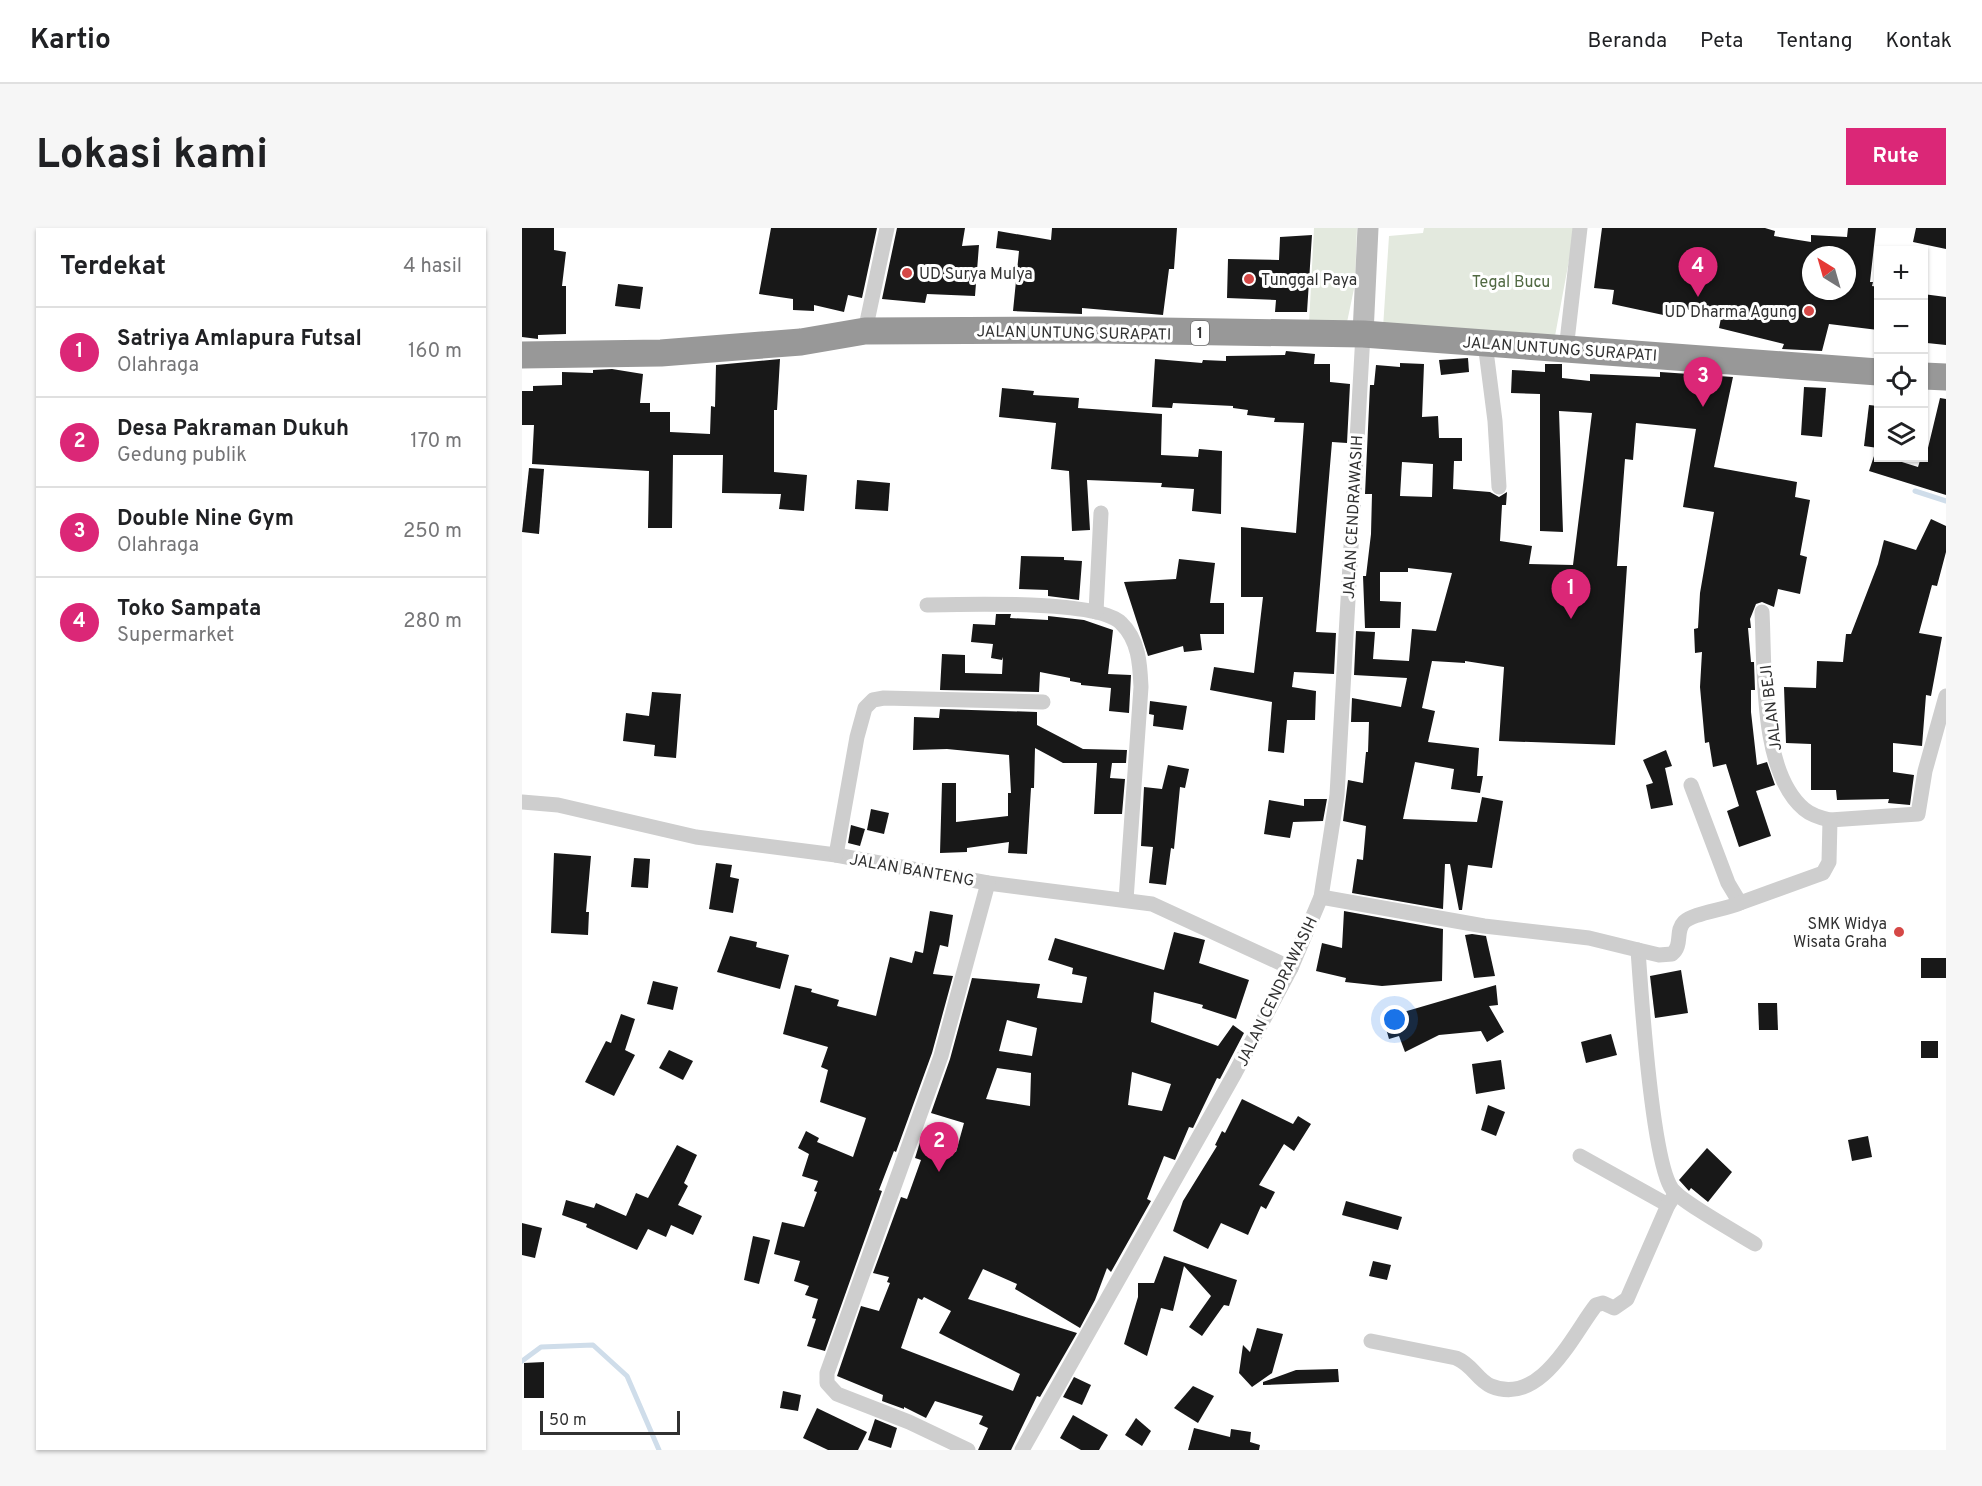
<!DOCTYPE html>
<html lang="id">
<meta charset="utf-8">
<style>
:root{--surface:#fff;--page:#f6f6f6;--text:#202124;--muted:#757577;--line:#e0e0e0;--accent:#db2777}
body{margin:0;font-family:Overpass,sans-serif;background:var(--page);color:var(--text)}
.controls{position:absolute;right:18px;top:18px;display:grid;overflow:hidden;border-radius:0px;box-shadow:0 2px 4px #0004}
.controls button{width:54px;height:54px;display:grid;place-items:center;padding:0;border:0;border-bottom:2px solid var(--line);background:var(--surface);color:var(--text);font:30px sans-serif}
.compass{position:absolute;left:1280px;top:18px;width:54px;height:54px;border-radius:50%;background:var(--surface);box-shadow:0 2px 4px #0004;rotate:323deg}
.scale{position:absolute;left:18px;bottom:15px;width:140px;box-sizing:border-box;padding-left:6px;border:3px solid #313131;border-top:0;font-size:16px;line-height:21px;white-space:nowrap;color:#313131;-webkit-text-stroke:4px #fff;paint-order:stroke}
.you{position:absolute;left:873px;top:792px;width:21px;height:21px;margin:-15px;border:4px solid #fff;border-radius:50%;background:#1a73e8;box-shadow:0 0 0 9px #1a73e833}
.badge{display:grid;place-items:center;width:39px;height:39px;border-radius:50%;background:var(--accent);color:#fff;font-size:20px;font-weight:700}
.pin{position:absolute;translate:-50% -50px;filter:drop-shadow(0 2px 3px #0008)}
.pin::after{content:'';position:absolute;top:32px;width:21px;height:18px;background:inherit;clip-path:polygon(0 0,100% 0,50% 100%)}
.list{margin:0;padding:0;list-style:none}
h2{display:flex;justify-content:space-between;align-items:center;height:78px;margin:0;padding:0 24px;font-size:26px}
h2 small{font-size:20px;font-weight:400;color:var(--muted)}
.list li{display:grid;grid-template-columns:39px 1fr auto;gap:18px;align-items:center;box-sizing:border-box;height:90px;padding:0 24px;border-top:2px solid var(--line)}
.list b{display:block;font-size:22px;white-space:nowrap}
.list p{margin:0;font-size:20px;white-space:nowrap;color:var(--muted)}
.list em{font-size:20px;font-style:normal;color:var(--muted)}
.icon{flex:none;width:33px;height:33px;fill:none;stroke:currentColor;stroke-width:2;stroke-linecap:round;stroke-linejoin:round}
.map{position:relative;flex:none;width:1424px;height:1222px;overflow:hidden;border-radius:0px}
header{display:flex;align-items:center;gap:36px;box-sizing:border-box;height:84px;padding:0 30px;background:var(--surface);border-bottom:2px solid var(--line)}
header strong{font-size:28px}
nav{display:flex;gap:33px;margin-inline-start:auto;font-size:21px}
.intro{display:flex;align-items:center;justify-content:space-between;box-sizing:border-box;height:144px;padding:0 36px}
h1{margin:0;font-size:42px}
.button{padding:15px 27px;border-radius:0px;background:var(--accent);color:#fff;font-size:21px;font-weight:700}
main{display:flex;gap:36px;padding:0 36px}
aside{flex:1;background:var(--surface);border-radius:0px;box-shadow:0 2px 4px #0004}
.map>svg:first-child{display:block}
.green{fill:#e3e9de}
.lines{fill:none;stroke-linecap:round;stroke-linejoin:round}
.stream{stroke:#cfddea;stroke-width:5}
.building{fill:#181818;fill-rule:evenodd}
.street{stroke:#cecece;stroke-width:15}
.secondary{stroke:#bbb;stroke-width:21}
.highway{stroke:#989898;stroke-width:27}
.poi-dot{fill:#d54846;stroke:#fff;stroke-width:2}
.labels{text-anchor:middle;stroke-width:6;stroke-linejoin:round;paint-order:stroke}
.shield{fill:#fff;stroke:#6f6f6f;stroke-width:1.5}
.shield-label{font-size:15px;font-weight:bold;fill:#313131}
.poi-label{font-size:16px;fill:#313131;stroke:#fff;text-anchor:start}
.park-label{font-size:16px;fill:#516942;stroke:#fff}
.street-label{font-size:16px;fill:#313131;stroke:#fff}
</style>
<header>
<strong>Kartio</strong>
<nav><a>Beranda</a><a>Peta</a><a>Tentang</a><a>Kontak</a></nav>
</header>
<div class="intro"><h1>Lokasi kami</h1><a class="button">Rute</a></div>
<main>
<aside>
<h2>Terdekat<small>4 hasil</small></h2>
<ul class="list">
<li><span class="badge">1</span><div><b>Satriya Amlapura Futsal</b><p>Olahraga</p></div><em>160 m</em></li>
<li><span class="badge">2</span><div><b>Desa Pakraman Dukuh</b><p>Gedung publik</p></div><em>170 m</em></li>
<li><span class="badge">3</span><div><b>Double Nine Gym</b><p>Olahraga</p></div><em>250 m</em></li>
<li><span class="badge">4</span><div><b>Toko Sampata</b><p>Supermarket</p></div><em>280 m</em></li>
</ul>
</aside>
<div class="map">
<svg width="1424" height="1222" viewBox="0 0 1424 1222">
<rect width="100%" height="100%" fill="#fff"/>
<g class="green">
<path d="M792 0H835L833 56 824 99 787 96Z"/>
<path d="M902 0H1053L1033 108 861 100 867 8 901 5Z"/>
</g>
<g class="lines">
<g class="stream">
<path d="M1393 263 1424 273"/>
<path d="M0 1133 19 1119 71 1117 105 1148 137 1222"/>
</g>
</g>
<g class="building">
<path d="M0 0H32V22L44 24 40 58H44V106L16 107V111L0 109Z"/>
<path d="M249 0H355L340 70 326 67 322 84 292 77V83L271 82V71L237 66Z"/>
<path d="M375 0H443L440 18 457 17 453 68 405 66 403 75 360 71Z"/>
<path d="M530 0H655L652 41H647L641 87 560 80V86L491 83 497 23 474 20 476 3 529 12Z"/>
<path d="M1080 0H1243L1253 3 1252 8 1289 14V7L1325 9 1326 0H1354L1348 54H1351L1350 58 1356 59V102L1307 96 1300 123 1260 121 1262 116 1197 100 1199 90 1148 77 1146 88 1090 76 1092 62 1072 60ZM1289 27H1325V63H1289Z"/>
<path d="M1394 0H1424V21L1391 14Z"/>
<path d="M790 7 785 84H753L754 72 705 70 706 31 757 32 758 9Z"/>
<path d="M96 56 121 59 118 81 93 78Z"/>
<path d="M1401 66 1424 69V117L1405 115 1406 110 1401 109Z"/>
<path d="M764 123 793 126 792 136H808V154L828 156 825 215 810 214 794 404 814 405 812 446 772 444 770 459 794 463 793 492H765L762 525 746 523 750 474 688 462 692 439 732 445 741 369H719V299L774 305 782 195 752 194 753 190 725 187 726 182 711 180V178L651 175 650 180 630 179 633 131 680 135 681 132 704 133V128L763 127Z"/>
<path d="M946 130 947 144 919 147 917 132Z"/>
<path d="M258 131 255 182H252V244L285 247 282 283 257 281 259 266 200 265 201 227H151L150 300H126L127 243 10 236 12 197H0V163H11V158L40 157V144L71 145V142L90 141 121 146 118 175H128V184H148V204L188 206 189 178 193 179 194 137Z"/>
<path d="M878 135 902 136 900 189 916 188 917 210H940V233H932L931 261 968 264 977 269 985 264 984 277H980L978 313 1010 318 1007 336 1051 337 1070 185 1037 183 1041 304 1018 303V166L989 165 990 142 1023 144V136H1040V150L1068 153V146L1138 149V144L1211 149 1192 239 1275 254 1273 269 1288 272 1278 327 1285 329 1278 366 1256 361 1252 379 1240 374 1234 376 1228 391 1229 400H1226L1229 434H1232L1233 462H1229V484L1235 537 1245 534 1253 557 1234 563 1249 608 1217 619 1205 583 1217 578 1204 536 1191 539 1187 514 1183 515 1178 459 1180 424 1173 425 1172 401 1176 400 1178 365 1192 284 1161 279 1174 201 1114 195 1111 232 1103 231 1095 338H1105L1093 517 977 513 982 439 943 433V435L910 433 900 480 913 483 906 514 957 520 955 548H961L958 565 929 561 932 541 893 534 881 591 955 594 960 569 981 573 970 640 946 637 940 682H937L928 636H923L921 681 830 665 835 631 841 632 844 598 821 593 826 552 841 555 844 524H846L847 494H829L830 470 879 479 885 450 832 447 834 403 853 404 851 431 887 433 890 401 914 403 930 345 886 340V344H858V373L879 374 878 400H843L841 348H844L849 306 850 266H843L848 157H852L854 137 878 139ZM880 234 911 236 910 269 878 268Z"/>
<path d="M1282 159 1304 160 1300 209 1279 207Z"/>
<path d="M480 160 512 163 511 167 557 170 556 180 640 186 639 227 676 229 677 221 700 223 699 286 670 283 672 261 639 259 640 255 565 252 568 302 550 303 547 243 529 241 534 195 477 189Z"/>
<path d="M1418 170 1424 171V267L1347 243 1353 225 1356 230H1367L1396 239 1401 223 1405 224Z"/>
<path d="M1347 177 1356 178V220L1342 218Z"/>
<path d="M7 240 22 241 17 306 0 304Z"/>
<path d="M335 252 368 255 366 283 333 281Z"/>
<path d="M1409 291 1424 298V324L1415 358 1410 357 1397 405 1420 409 1409 468 1404 467 1400 518 1371 515V544L1392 547 1388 577 1366 575 1367 571 1315 572 1314 562H1289V516L1264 515 1262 459 1294 460 1295 433 1321 434 1324 406H1329L1356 336 1362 312 1394 322Z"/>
<path d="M499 328 542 329V332L560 333 557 372 526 368V362L497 361Z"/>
<path d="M657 331 693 335 688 375H702V406H678L680 422 662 424 661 418 626 428 602 354 654 351Z"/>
<path d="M474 386H489L488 390 526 392V388L562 392 591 402 586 446 609 447 607 485 587 483 589 460 559 457V455L548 453V450L518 444 517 464 418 462 420 426 443 427V445L480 446 481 429 480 432 469 430 471 416 449 414 451 396 473 397Z"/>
<path d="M130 464 159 466 154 530 132 528 133 517 101 513 104 485 127 488Z"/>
<path d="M628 473 665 478 661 502 631 498 632 487 627 486Z"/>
<path d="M418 481 515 484V497L561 521 605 522 604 535H590L588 550 603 551 600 586H572L575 535H541L513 520 512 560H509L505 626 486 625 487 614 445 620V624L418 625 420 555H434V594L486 588V565H489L487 527 425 521 391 522 392 489 417 490Z"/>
<path d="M1144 522 1150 538 1143 540 1151 577 1129 581 1124 557 1131 555 1121 532Z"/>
<path d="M646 537 667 541 663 560 658 559 652 621 649 620 644 657 627 655 631 619 619 618 622 559 640 561Z"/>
<path d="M782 571H805L801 593 771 594 768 610 742 606 747 572 782 578Z"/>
<path d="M349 581 367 585 362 606 345 602Z"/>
<path d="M329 597 343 601 338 618 326 615Z"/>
<path d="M32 625 69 628 64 684H67L66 707 29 705Z"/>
<path d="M112 630 128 631 126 660 109 659Z"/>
<path d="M194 635 210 637 208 649 217 651 211 685 187 681Z"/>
<path d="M408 683 431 687 426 719 418 717 411 746 431 748 410 825 374 924 372 923 357 962 360 963 303 1123 285 1118 294 1091 290 1090 296 1071 283 1067 287 1058 272 1053 278 1033 252 1026 260 994 282 999 295 964 292 963 296 953 280 948 287 926 276 920 284 903 297 910 295 914 331 929 344 890 298 874 306 842 299 839 306 819 261 806 273 757 290 761 289 764 317 772 315 778 354 788 368 729 390 735 393 723 401 725Z"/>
<path d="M822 683 921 701 920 753 860 758 823 754 824 750 794 743 800 715 820 720Z"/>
<path d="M652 704 683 712 677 735 727 752 714 791 680 780 681 777 632 764 629 794 696 818 711 797 722 805 698 851 695 850 671 900 667 899 653 932 642 928 625 971 629 973 589 1044 585 1040 573 1072 558 1100 493 1061 495 1056 461 1041 446 1071 555 1105 518 1169 515 1168 489 1222H456L466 1200 457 1196 461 1188 413 1173 404 1190 382 1179V1181L360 1173 361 1167 315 1148 339 1078 357 1083 368 1055 365 1054 367 1049 351 1045 379 969 385 971 399 932 393 930 399 911 434 924 442 895 409 885 428 831 450 750 518 756 515 770 560 775 565 749 550 746 551 740 526 732 533 710 642 742ZM485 792 515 800 510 828 477 823ZM475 840 509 845 508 878 464 871ZM610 844 649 856 640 883 606 877ZM402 1069 429 1083 417 1105 498 1146 491 1163 379 1120 396 1070 400 1072Z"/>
<path d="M950 706 964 708 973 748 952 750 943 707Z"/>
<path d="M208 708 235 714 234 719 267 727 258 761 195 744Z"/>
<rect x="1399" y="730" width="25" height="20"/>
<path d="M1159 742 1166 785 1133 790 1128 748Z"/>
<path d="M131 753 156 759 151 782 125 776Z"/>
<path d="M974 757 976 777 967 778 982 804 965 814 959 803 917 807 883 824 877 808 867 811 861 790Z"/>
<path d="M1236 775H1255L1256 802H1237Z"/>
<path d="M99 786 113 791 103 822 113 827 92 868 63 854 84 813 89 815Z"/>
<path d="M1089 806 1095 827 1064 835 1059 814Z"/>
<rect x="1399" y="813" width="17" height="17"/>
<path d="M147 822 171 833 161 852 137 840Z"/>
<path d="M979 832 983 861 954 866 950 836Z"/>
<path d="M720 871 771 896 776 888 789 896 772 923 762 916 737 957 753 964 744 981 739 978 726 1007 699 995 686 1021 651 1003 661 973 695 918 693 917 700 903 703 905Z"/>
<path d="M966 877 983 884 974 908 959 902Z"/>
<path d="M1346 908 1350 929 1330 933 1326 912Z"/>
<path d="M155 917 175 927 162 955 166 958 156 977 180 988 171 1007 149 997 144 1009 126 1001 115 1022 64 999 65 996 40 987 44 972 72 980 74 975 104 988 114 965 126 970Z"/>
<path d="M1185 920 1210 944 1186 974 1169 960 1167 963 1157 952Z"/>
<path d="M824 973 880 989 876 1002 820 987Z"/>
<path d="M0 995 20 1000 13 1030 0 1027Z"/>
<path d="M231 1008 248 1012 237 1056 222 1052Z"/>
<path d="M642 1028 715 1052 707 1078 702 1077 680 1108 667 1099 689 1068 662 1038 651 1083 639 1080 625 1128 602 1116 616 1069V1055H632Z"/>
<path d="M851 1033 869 1037 865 1052 847 1048Z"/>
<path d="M735 1100 761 1106 750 1145 730 1159 717 1145 721 1117 728 1124Z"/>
<path d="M22 1134V1170H2V1135Z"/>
<path d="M816 1141 817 1154 741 1157V1154L774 1142Z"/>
<path d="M552 1149 569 1157 560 1177 541 1169Z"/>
<path d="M671 1158 692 1168 676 1195 652 1180Z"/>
<path d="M261 1163 279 1167 276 1183 258 1180Z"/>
<path d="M295 1180 345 1204 336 1222H306L281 1210Z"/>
<path d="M551 1187 586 1207 577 1222H559L538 1210Z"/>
<path d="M614 1190 629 1203 620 1218 603 1207Z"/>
<path d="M353 1191 375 1200 369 1220 346 1212Z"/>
<path d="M672 1200 708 1209 709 1201 729 1204 728 1214 738 1217 737 1222H666Z"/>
</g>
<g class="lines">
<g class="street">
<path d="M343 103 365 0"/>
<path d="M963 115 973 193 977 259"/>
<path d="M1044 122 1058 0"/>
<path d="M405 377C442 376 576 372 599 395 617 412 618 437 619 459L604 672"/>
<path d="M574 384 579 285"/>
<path d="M1240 384C1243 438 1237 543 1282 581 1289 587 1299 590 1308 592L1396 586 1403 543 1424 468"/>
<path d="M1169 557 1206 655 1218 675 1301 645 1307 634 1308 592"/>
<path d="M0 574 36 577 174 609 314 627 466 655 630 676 769 740"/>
<path d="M314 627 335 509 343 480 351 472 362 470 521 474"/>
<path d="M799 669 962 698 1067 710 1116 722C1119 765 1130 933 1150 961 1158 973 1217 1006 1233 1016"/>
<path d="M1116 722 1137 727 1150 726C1161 717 1153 703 1162 694 1171 685 1203 682 1218 675"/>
<path d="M1058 928 1146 977"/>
<path d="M849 1113 934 1130C951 1137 955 1152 969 1158 1019 1179 1051 1106 1074 1077L1081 1075 1092 1080 1105 1071 1146 977 1154 965"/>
<path d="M446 1222 387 1194 315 1166 305 1155V1145L419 828 466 655"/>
<path d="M500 1222 713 845 769 740 799 669 815 567 841 106"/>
</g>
<path class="secondary" d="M841 106 846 0"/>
<g class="highway">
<path d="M0 127 139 125 279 114 343 103 576 102 841 106 1356 144"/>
<path d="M1402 148 1424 149"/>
</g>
</g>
<g class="poi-dot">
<circle cx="385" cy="45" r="6"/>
<circle cx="727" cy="51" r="6"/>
<circle cx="1287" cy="83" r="6"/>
<circle cx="1377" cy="704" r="6"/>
</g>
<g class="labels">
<rect class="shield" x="669" y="93" width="18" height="24" rx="4.5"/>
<g class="shield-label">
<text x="678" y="110">1</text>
</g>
<g class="poi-label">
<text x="397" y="51">UD Surya Mulya</text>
<text x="739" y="57">Tunggal Paya</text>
<text x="1275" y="89" text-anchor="end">UD Dharma Agung</text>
<text x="1365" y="701" text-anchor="end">SMK Widya<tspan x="1365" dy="18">Wisata Graha</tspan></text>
</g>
<g class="park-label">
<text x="989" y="59">Tegal Bucu</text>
</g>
<g class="street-label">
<text transform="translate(552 104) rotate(1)" y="6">JALAN UNTUNG SURAPATI</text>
<text transform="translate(1038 120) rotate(4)" y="6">JALAN UNTUNG SURAPATI</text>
<text transform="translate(830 289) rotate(-87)" y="6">JALAN CENDRAWASIH</text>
<text transform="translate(1248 480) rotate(-97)" y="6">JALAN BEJI</text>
<text transform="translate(390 641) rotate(10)" y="6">JALAN BANTENG</text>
<text transform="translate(754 763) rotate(-64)" y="6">JALAN CENDRAWASIH</text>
</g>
</g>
</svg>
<div class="controls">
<button>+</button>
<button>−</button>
<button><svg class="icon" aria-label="locate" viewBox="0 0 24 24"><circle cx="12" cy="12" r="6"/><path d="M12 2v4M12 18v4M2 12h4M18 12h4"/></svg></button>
<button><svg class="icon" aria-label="layers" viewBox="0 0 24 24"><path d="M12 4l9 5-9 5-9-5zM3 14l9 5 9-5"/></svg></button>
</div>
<svg class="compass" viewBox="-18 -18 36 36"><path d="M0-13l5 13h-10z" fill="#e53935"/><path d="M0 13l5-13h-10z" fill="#757577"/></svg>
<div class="scale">50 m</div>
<div class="you"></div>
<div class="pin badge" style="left:1049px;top:391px">1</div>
<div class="pin badge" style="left:417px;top:944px">2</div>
<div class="pin badge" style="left:1181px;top:179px">3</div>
<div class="pin badge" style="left:1176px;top:69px">4</div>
</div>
</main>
